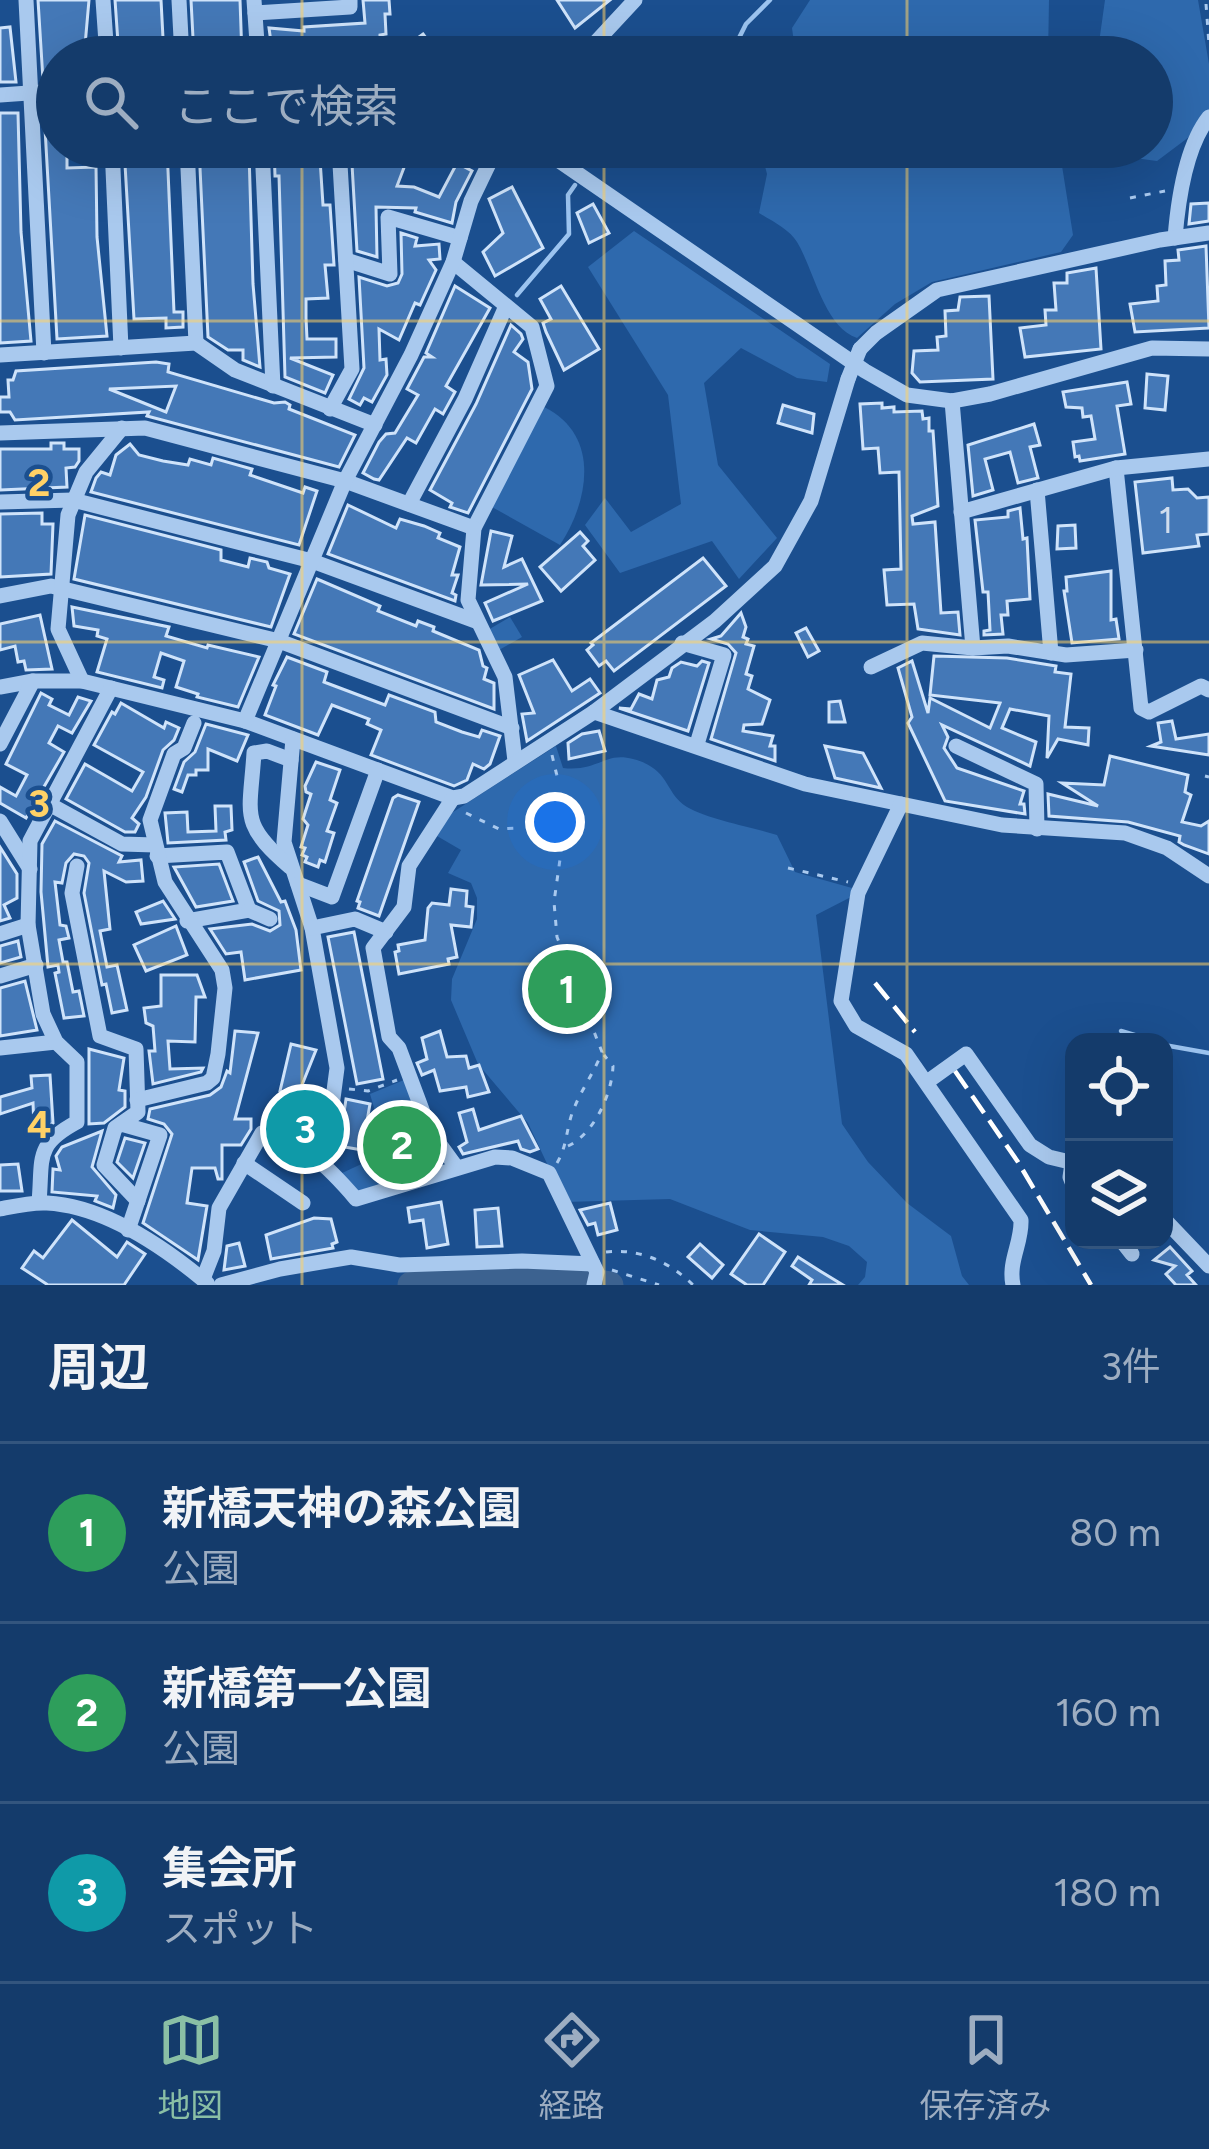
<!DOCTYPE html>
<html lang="ja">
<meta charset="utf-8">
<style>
:root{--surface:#143b6b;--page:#214673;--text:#f1f3f6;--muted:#9dadc1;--line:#33557e;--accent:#8abfa5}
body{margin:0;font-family:Figtree,"Noto Sans JP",sans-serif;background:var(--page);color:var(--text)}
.controls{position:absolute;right:36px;bottom:36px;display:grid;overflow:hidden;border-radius:24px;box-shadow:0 12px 48px #0002}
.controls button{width:108px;height:108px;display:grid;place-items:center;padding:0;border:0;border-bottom:3px solid var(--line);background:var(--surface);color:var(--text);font:60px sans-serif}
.you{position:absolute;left:555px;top:822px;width:42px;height:42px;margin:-30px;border:9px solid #fff;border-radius:50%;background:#1a73e8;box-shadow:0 0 0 18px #1a73e833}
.badge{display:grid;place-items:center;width:78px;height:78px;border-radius:50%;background:var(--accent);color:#fff;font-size:39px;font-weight:700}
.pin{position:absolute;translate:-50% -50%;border:6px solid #fff;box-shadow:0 3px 12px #0006}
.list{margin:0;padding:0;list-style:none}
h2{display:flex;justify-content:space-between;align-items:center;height:156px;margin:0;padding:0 48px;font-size:51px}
h2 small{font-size:39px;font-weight:400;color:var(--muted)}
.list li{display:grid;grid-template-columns:78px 1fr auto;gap:36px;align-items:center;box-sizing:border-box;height:180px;padding:0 48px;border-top:3px solid var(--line)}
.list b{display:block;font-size:45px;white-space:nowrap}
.list p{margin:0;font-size:39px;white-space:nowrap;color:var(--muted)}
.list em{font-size:39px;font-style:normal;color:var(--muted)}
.icon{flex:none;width:66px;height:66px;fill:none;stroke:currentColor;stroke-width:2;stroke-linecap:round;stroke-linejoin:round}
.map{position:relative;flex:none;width:1209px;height:1285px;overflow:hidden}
.search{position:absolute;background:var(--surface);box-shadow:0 12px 48px #0002;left:36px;right:36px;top:36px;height:132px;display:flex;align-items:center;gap:30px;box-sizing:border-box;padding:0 42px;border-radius:66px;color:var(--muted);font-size:45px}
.sheet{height:696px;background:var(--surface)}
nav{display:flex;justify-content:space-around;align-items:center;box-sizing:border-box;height:168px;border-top:3px solid var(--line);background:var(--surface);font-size:33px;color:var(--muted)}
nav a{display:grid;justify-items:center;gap:6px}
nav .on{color:var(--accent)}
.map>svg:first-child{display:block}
.green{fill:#2e69ad}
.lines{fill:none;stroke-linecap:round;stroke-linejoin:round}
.stream{stroke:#9cc4f0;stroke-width:4.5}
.river{stroke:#3c6290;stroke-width:27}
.building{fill:#4478b7;stroke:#cfe3fa;stroke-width:3;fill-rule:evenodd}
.path{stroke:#a9c9ee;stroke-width:3;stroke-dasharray:6 9;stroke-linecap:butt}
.minor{stroke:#a9c9ee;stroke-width:15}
.rail{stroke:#fff;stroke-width:4.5;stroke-dasharray:21 9;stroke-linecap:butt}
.minor-bridge{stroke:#a9c9ee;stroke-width:15}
.grid{fill:none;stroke:#ffd166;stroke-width:3;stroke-opacity:0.55}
.labels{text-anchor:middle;stroke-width:9;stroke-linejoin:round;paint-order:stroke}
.number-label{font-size:36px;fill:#d0dded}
.grid-label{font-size:39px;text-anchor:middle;font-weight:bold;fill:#ffd166;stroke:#1b4f8f;stroke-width:9;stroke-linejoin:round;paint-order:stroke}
</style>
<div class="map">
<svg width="1209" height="1285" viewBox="0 0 1209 1285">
<rect width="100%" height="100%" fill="#1b4f8f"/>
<g class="green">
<path d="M810 0H1049L1048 57H796L792 28Z"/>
<path d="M1105 0H1198L1209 64V122L1157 161 1127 157 1112 147H1152V57H1097Z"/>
<path d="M760 147H1059L1073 235 1061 252 932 282 895 304 857 338C824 327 814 270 797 242 790 230 772 221 759 213L767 174Z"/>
<path d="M634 231 830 364 827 382 797 378 741 348 704 383 718 465 777 538 739 579 712 541 620 573 585 525 605 498 631 532 681 504 668 395 588 267Z"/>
<path d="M544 407C601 435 589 501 560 545L492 507Z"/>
<path d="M510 617 522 637 499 650 488 630Z"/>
<path d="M556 746 563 768C598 772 605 751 633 759 671 769 664 793 687 807 710 820 752 827 777 835L795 872 852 888 851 897 816 915 842 1124 868 1162 907 1203 951 1236 962 1276 969 1285H858L865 1277 867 1262 849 1246 823 1237 750 1230 670 1199 565 1202 528 1123 478 1064 451 1000 452 979 477 919V898L471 883 448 873 461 850 437 836 450 814Z"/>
<path d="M404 1080 422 1130 443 1160 438 1170 358 1194 340 1174 370 1160 377 1118 370 1094Z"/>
</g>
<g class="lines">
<g class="stream">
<path d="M724 57 734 48 746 24 770 0"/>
<path d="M517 295 569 234 568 195 575 185"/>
<path d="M1121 1031 1158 1042"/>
<path d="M1164 1045 1209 1053"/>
</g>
<path class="river" d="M411 1285C478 1281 544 1269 610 1285"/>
</g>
<g class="building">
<path d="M38 0H89L84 57H57V79L43 80Z"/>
<path d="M115 0H161L164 57H119Z"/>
<path d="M191 0H240L242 57H194Z"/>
<path d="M363 0H389L390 14H385L386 34 380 35V57H273L269 28 304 31V27L365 23Z"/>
<path d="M557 0H610L575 28Z"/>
<path d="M10 27 16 82H0V28Z"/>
<path d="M423 34 440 57H418L408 45Z"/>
<path d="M44 111H57V147H67V168L96 167 97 237 107 336 57 339Z"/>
<path d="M0 113H18L21 232 31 341 0 343Z"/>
<path d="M124 147H167L174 312H183V327L166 328V318L134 319Z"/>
<path d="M199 147H239V154L249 153 253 284 260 367 243 360V350H228L208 337Z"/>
<path d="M274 147H326V158L320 159 323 205H330L334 265H325L328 298 306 299V318L307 339H336V357L290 358 333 375 325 393 285 377 279 176H275Z"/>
<path d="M351 147H435L427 166 408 157 397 186 414 187 439 197 457 163 472 171 456 202 452 223 415 212 416 208 376 207 377 257 357 251Z"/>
<path d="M512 187 543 248 495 276 483 252 503 233 489 199Z"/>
<path d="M1209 203V221L1189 224 1191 204Z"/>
<path d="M593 204 609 233 589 243 577 213Z"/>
<path d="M401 233 417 238 415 246 439 244 440 259 429 260 436 270 420 305 415 303 399 340 379 329 380 360 386 359 387 375 372 402 364 398 360 405 349 399 364 368 359 277 387 286 398 283 402 274Z"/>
<path d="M1206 246 1209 328 1135 332 1130 304 1158 301 1157 286 1166 285 1165 261 1179 260 1178 250Z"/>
<path d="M1096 268 1101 349 1025 357 1020 328 1046 325 1045 310H1056L1054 283H1067V273Z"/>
<path d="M455 286 490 308 446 386 455 392 443 414 435 409 416 443 407 438 379 480 374 479 363 473 379 442 386 434 395 433 418 395 407 389 424 357H432L426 353Z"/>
<path d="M561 286 599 349 564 370 546 332 543 323 551 319 540 299Z"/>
<path d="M989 296 993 379 920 382 912 373 914 351 938 350 937 337 946 336 945 311 958 310 960 297Z"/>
<path d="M511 325 521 334 523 339 514 352 528 362 532 389 468 513 450 507 452 503 430 490 476 404Z"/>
<path d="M156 362 169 364 168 372 274 403 285 402 290 405 289 409 355 435 339 467 147 416 149 412 15 420 10 412H0V397H9L8 380H13L16 371ZM176 386 166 412 109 389Z"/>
<path d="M1147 374 1168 376 1165 410 1145 408Z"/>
<path d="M1127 382 1131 404 1117 406 1125 454 1080 461 1079 456 1075 457 1073 442 1095 439 1091 416 1083 417 1082 408 1066 407 1063 392Z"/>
<path d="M882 403V408L894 407V412L922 411 923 419 929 418V431H933L938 506 912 516 913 524 935 522 941 613 958 612 960 635 918 629 914 604 887 605 884 570 901 569 899 472 880 473 878 448 863 449 860 404Z"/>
<path d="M783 405 814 414 812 433 778 423Z"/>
<path d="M1034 424 1040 445 1030 447 1038 478 1018 483 1010 452 985 459 993 490 973 496 968 445Z"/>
<path d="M51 443H64V449H79V461L75 467 66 468 67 487 0 490V449H51Z"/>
<path d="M130 444 139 455 163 461 188 465 190 459 211 465 213 458 252 469 250 475 303 493 305 487 317 491 299 545 91 492 96 478 101 472 110 475 116 455Z"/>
<path d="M1172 478 1173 490 1188 489 1197 498 1209 497V534L1197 535 1199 546 1143 553 1135 482Z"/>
<path d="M348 505 396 528 400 519 424 526 440 533 438 538 460 547 452 575H458L452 593 456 595 455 601 328 554Z"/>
<path d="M1020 508 1023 539 1027 538 1030 599 1007 601 1008 615H1001L1003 634 984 635V631L990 630 988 592H983L975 520 1008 517V511Z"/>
<path d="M42 513V524H53L51 574 0 577V514Z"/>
<path d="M85 515 221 550V560L248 567 250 558 267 562 269 568 290 574 271 627 74 579Z"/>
<path d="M1075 525 1076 548 1057 549 1058 526Z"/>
<path d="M491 531 512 536 504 567 522 559 542 601 493 621 485 603 528 584 481 585Z"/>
<path d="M580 532 588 541 583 546 595 560 561 591 540 567Z"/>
<path d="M703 558 726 586 614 671 606 661 599 666 587 650 593 645 591 643Z"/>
<path d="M1111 571V620L1116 619 1119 639 1072 643 1064 591H1067L1066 577Z"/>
<path d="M317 579 380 606 378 611 416 626 418 621 434 627 433 631 479 650 483 666 487 668 484 679 494 683V709L294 634Z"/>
<path d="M72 607 169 627 166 636 207 648 208 645 259 657 238 707 197 697 198 694 176 687 184 661 161 653 154 677 164 680 162 688 97 672 107 639 97 636 98 630 74 626Z"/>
<path d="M741 613 746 627 743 637 748 639 746 644 754 646 746 674 752 676 748 689 770 700 762 724 744 725 743 731 773 736 770 746H775V761L711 739 736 653 728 644 711 639 721 636Z"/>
<path d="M40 615 52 669 26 670 24 661 18 662 15 646 0 650V624Z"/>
<path d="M806 628 819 651 808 657 796 633Z"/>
<path d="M934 656 1007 658 1056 666 1055 672 1071 674 1065 727 1089 728 1088 745 1058 739 1047 758 1049 716 1010 709 1002 728 1036 742 1030 766 942 725 948 737 944 748 957 768 1024 791 1020 804H1024L1025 814 945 801 908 723 912 717 898 668 912 661 928 713 930 698 990 728 1000 703 930 695Z"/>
<path d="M287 657 327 672 324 682 385 705 389 695 435 712 436 722 462 732 479 737 482 730 500 736 490 764 484 769 473 764 467 780 454 786 371 755 381 730 367 724 369 719 332 705 318 735 265 715 276 686 273 685Z"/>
<path d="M553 660 572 691 590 679 600 693 527 741 522 714 534 713 519 675Z"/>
<path d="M702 661 709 663 688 731 619 708 631 709 639 694 652 699 657 680 669 677 672 668 681 662 697 666Z"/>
<path d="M41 693 52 699 49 705 69 715 78 697 91 701 72 733 58 726 49 743 64 752 26 818 0 803V787L16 796 27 775 6 764Z"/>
<path d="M840 701 845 722H829V702Z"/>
<path d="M121 703 164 728 166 722 179 728 174 740 163 750 146 797 132 818 139 824 135 832H125L66 799 85 764 132 791 143 772 94 745 112 712 115 714Z"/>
<path d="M1172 721 1176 739 1209 734V755L1151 746 1161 742 1158 723Z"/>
<path d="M206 724 248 735 237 761 208 749V770H196V775H188L182 792 174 789 184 762 195 752Z"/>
<path d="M599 731 605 751 569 759 568 743 582 734Z"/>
<path d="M825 746 863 753 881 788 835 778Z"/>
<path d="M1110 756 1188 775 1185 792 1191 795 1182 822 1201 826 1209 821V854L1184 845 1179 842 1180 836 1128 822 1049 816 1048 794 1098 806 1062 783 1104 785Z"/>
<path d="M316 762 340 770 330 800 337 803 327 831 334 833 325 862 320 860 318 867 305 862 307 857 302 855 305 848 301 847 308 825 303 819 311 794 306 792 305 786Z"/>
<path d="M398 795 419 802 379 916 358 908 360 902 357 901 393 798Z"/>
<path d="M215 806H231L232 830 225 832 226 840 168 843 165 813 187 812 188 832 216 831Z"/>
<path d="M55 821 122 856 119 862 141 860 143 881 126 882 104 871 110 929 100 931 107 967 117 965 127 1010 112 1013 106 984 102 985 84 893 89 863 84 856 74 854 66 863 62 883 55 882 60 925 66 926 69 938 59 940 63 962H67L73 992 79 991 84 1016 64 1018 55 973 59 972 58 965 48 967 41 892 42 844Z"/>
<path d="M0 847 17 874V898L4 905 10 918 0 921Z"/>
<path d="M258 857 281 902 285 901 296 930 301 970 245 980 241 952 226 954 210 929 252 924 270 931 280 925 279 911 258 901 244 862Z"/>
<path d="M219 864 233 901 196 907 174 867Z"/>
<path d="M451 889 467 891 466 906 473 907 471 927 451 925 457 957 448 959 449 964 399 974 395 952 399 951 398 945 425 940 428 908 432 903 449 905Z"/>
<path d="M163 901 175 919 141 924 136 912Z"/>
<path d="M176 926 187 955 146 971 134 945Z"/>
<path d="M354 932 383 1079 357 1084 328 937Z"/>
<path d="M18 941 21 957 0 963V946Z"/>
<path d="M161 975H197L205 997H196L195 1042 168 1041 170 1069 203 1068 201 1072 153 1084 149 1051H155L153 1026 146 1023 144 1008 161 1006Z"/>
<path d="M25 981 37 1030 0 1036V988Z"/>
<path d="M235 1031 258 1033 235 1119H251V1129L241 1145H222V1179H218L215 1168H192L187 1203 207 1206 198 1260 143 1223 172 1134 164 1124 148 1119 150 1109 210 1095 221 1087 227 1071 230 1073Z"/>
<path d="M440 1031 447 1057 466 1056 469 1068 479 1065 489 1092 468 1097 466 1087 440 1091 434 1070 422 1075 417 1063 427 1059 422 1038Z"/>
<path d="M291 1044 316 1050 298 1095 280 1091Z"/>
<path d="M89 1049 124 1058 119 1090 125 1091V1107L104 1123 89 1124Z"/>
<path d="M50 1075 53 1123 49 1126 34 1127 33 1103 0 1114V1097L32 1088 31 1076Z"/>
<path d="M346 1099 370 1104 362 1150 339 1146Z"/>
<path d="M473 1109 479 1130 521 1116 538 1149 530 1152 521 1149 518 1141 463 1154 459 1147 467 1142 459 1113Z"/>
<path d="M296 1122 317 1124 315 1143 292 1128Z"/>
<path d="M102 1131 92 1167 116 1195 113 1208 95 1201 97 1196 52 1192 53 1169 60 1170 56 1156 62 1147Z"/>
<path d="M125 1138 145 1143 133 1178 117 1162Z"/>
<path d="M18 1164 22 1191H0V1165Z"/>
<path d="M441 1202 448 1244 427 1248 423 1220 410 1222 408 1208Z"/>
<path d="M610 1203 617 1230 598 1235 595 1223 588 1225 580 1210Z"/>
<path d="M498 1208 502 1246 477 1247 475 1210Z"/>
<path d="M314 1218 331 1219 337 1242 332 1244 333 1248 271 1259 266 1235Z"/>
<path d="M72 1220 117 1257 127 1242 145 1254 124 1285H48L22 1268 34 1251 43 1258Z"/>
<path d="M759 1234 785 1252 763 1285H747L731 1274Z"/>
<path d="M239 1243 245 1266 224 1270 227 1246Z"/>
<path d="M700 1244 723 1265 712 1278 688 1257Z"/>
<path d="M1170 1247 1192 1271 1187 1275 1196 1285H1176L1166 1274 1175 1266 1154 1260Z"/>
<path d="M798 1257 820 1271 843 1285H809L812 1280 792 1266Z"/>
</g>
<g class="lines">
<g class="path">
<path d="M1206 4 1209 44"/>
<path d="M1130 198 1165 191"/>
<path d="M552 755 557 776"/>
<path d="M1205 776 1209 777"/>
<path d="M466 813 499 829 520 828"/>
<path d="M788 868 848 882"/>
<path d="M349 1089 368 1091 397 1080"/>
<path d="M568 1146C594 1134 612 1094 613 1066L604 1055"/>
<path d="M557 1163C568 1145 566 1125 575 1106 583 1087 595 1071 602 1052L557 937 554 902 563 838"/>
<path d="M606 1252C639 1248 670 1262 693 1285"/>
<path d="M612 1270 659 1285"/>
</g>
<g class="minor">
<path d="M26 0 44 353"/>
<path d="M103 0 107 57"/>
<path d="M179 0 182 57"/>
<path d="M254 0 258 57"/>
<path d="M255 13 350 7V0"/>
<path d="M582 57 635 0"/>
<path d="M0 95 57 91"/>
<path d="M112 147 121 348"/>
<path d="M187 147 196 343"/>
<path d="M262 147 273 386"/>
<path d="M539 147 865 371 907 395 952 401 990 394 1152 348 1209 349"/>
<path d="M1175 238C1178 201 1186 146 1209 117"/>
<path d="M346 260 390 274 388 217 460 238"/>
<path d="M453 262 532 327 547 386 474 528 468 600 505 677 515 761"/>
<path d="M860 349 876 333 937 290 1160 240 1209 233"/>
<path d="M0 355 196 343 235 370 375 425"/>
<path d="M952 401 973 648 1008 646 1066 655 1136 650"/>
<path d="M330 409 352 369 339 147"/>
<path d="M0 433 145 428 345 481 474 528"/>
<path d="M1116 468 1141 708 1149 712 1201 686 1209 690"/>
<path d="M1037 490 1051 653"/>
<path d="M0 502 73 500 312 561 478 622"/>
<path d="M409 504 465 399 506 306"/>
<path d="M961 512 1116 468 1209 459"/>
<path d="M0 596 51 586 279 641 512 728"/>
<path d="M682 643 724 655 697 744"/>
<path d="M871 667 922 643 973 648"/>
<path d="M82 681 58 629 68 515 86 472 122 428"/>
<path d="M0 687 33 681H82L245 721 453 798 464 796 594 712 715 621 775 566 811 501 848 379"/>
<path d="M594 712 805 784 1002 825 1125 833 1167 848 1209 876"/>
<path d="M245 721 345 481 411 355 453 262 471 201 497 147"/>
<path d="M293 739 284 842 312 928 337 1068 327 1144"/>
<path d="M0 744 33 681"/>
<path d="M956 746 1036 784 1037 829"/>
<path d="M453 798 409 866 404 907 373 948 389 1037 399 1048 430 1131 457 1168"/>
<path d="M49 804 122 844 155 845"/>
<path d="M901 804 858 893 841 1001 856 1026 906 1054 1021 1220C1022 1243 1008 1261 1013 1285"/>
<path d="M0 821 30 869"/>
<path d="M157 856 227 852 249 910 187 921"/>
<path d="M77 866 72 893 100 1036 136 1049 138 1112 115 1128 104 1165 138 1201"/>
<path d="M290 867C239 823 250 816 254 753L267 751 291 760"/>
<path d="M298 884 332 897 378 770"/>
<path d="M249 910 270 919"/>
<path d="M312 928 355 919 386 932"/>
<path d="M0 934 28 925"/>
<path d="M0 976 36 965"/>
<path d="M0 1048 56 1042"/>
<path d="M927 1082 966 1054 1030 1145 1049 1157 1074 1163"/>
<path d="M137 1100 207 1083 213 1078 218 1054 225 988 222 970 165 882 150 820 174 754 184 748 194 723"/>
<path d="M121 1124 160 1135 128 1230"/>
<path d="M273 1134 290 1109 331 1114"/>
<path d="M244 1163 303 1203"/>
<path d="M1072 1163 1070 1177 1074 1187"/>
<path d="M39 1202C43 1158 34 1145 77 1122V1062L56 1042 43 1014 28 925 30 841 111 688"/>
<path d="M0 1209C15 1206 32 1202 47 1203 104 1206 164 1247 207 1283"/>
<path d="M1164 1219 1209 1266"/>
<path d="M1121 1240 1132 1254"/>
<path d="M203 1279 214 1251 219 1208 262 1133C300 1137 332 1171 356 1199L495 1157 512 1158 549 1173 597 1272 594 1285"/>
<path d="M221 1285 280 1269 351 1257 399 1265 522 1261 593 1264"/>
</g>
<g class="rail">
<path d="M875 983 915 1032"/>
<path d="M955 1071 1018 1162 1091 1285"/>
</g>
<path class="minor-bridge" d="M848 379 860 349"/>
</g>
<path class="grid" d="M302 0V57M604 0V57M907 0V57M302 147V1285M604 147V1285M907 147V1285M0 321H1209M0 642H1209M0 964H1209"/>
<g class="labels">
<g class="number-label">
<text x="1166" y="533">1</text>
</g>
</g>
<g class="grid-label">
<text x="39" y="496">2</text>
<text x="39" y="817">3</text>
<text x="39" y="1138">4</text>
</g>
</svg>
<div class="controls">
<button><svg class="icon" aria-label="locate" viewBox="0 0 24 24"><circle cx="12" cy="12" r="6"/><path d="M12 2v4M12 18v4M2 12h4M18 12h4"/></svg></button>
<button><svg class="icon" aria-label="layers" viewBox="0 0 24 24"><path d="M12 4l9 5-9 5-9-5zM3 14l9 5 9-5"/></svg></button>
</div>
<div class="you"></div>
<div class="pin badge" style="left:567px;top:989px;background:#2e9e5b">1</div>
<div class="pin badge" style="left:402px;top:1145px;background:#2e9e5b">2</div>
<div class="pin badge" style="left:305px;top:1129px;background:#0f9aa8">3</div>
<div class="search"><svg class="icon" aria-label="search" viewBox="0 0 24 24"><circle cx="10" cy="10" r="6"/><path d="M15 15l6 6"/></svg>ここで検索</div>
</div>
<section class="sheet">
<h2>周辺<small>3件</small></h2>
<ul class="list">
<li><span class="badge" style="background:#2e9e5b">1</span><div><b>新橋天神の森公園</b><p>公園</p></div><em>80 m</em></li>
<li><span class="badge" style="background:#2e9e5b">2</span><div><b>新橋第一公園</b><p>公園</p></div><em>160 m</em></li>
<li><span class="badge" style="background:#0f9aa8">3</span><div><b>集会所</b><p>スポット</p></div><em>180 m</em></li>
</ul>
</section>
<nav>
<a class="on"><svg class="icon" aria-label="map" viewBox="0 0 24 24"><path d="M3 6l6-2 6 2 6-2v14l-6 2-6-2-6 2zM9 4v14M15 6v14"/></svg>地図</a>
<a><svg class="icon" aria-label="directions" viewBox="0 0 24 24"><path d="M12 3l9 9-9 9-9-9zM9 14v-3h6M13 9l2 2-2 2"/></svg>経路</a>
<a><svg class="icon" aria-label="saved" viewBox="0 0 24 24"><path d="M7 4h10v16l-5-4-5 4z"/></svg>保存済み</a>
</nav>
